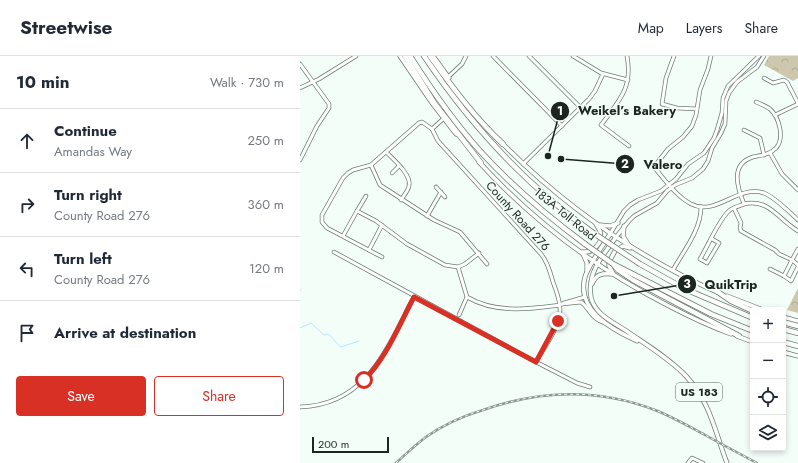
<!DOCTYPE html>
<meta charset="utf-8">
<style>
:root{--surface:#fff;--page:#f6f6f7;--text:#1f2937;--muted:#747a83;--line:#e0e1e3;--accent:#d93025}
body{margin:0;font-family:Jost,sans-serif;background:var(--page);color:var(--text)}
.controls{position:absolute;right:12px;bottom:12px;display:grid;overflow:hidden;border-radius:4px;box-shadow:0 2px 6px #0003}
.controls button{width:36px;height:36px;display:grid;place-items:center;padding:0;border:0;border-bottom:1px solid var(--line);background:var(--surface);color:var(--text);font:20px sans-serif}
.scale{position:absolute;left:12px;bottom:10px;width:77px;box-sizing:border-box;padding-left:4px;border:2px solid #1d2521;border-top:0;font-size:11px;line-height:14px;white-space:nowrap;color:#1d2521;-webkit-text-stroke:3px #f3fef8;paint-order:stroke}
.stop{position:absolute;width:12px;height:12px;margin:-9px;border:3px solid #d93025;border-radius:50%;background:#fff}
.stop.end{background:#d93025;border-color:#fff;box-shadow:0 1px 4px #0008}
.list{margin:0;padding:0;list-style:none}
h2{display:flex;justify-content:space-between;align-items:center;height:52px;margin:0;padding:0 16px;font-size:17px}
h2 small{font-size:13px;font-weight:400;color:var(--muted)}
.list li{display:grid;grid-template-columns:26px 1fr auto;gap:12px;align-items:center;box-sizing:border-box;height:64px;padding:0 16px;border-top:1px solid var(--line)}
.list b{display:block;font-size:15px;white-space:nowrap}
.list p{margin:0;font-size:13px;white-space:nowrap;color:var(--muted)}
.list em{font-size:13px;font-style:normal;color:var(--muted)}
.actions{display:flex;gap:8px;padding:12px 16px}
.actions a{flex:1;padding:9px 0;border:1px solid var(--accent);border-radius:4px;text-align:center;font-size:14px;color:var(--accent)}
.actions .main{background:var(--accent);color:#fff}
.icon{flex:none;width:22px;height:22px;fill:none;stroke:currentColor;stroke-width:2;stroke-linecap:round;stroke-linejoin:round}
.map{position:relative;flex:none;width:498px;height:407px;overflow:hidden}
header{display:flex;align-items:center;gap:24px;box-sizing:border-box;height:56px;padding:0 20px;background:var(--surface);border-bottom:1px solid var(--line)}
header strong{font-size:19px}
nav{display:flex;gap:22px;margin-inline-start:auto;font-size:14px}
main{display:flex}
aside{flex:1;background:var(--surface)}
.map>svg:first-child{display:block}
.forest{fill:url(#forest-crowns)}
.lines{fill:none;stroke-linecap:round;stroke-linejoin:round}
.stream{stroke:#b9e7fe;stroke-width:1}
.minor-casing{stroke:#6c7e74;stroke-width:4.5}
.major-casing{stroke:#6c7e74;stroke-width:5}
.highway-casing{stroke:#6c7e74;stroke-width:6}
.minor{stroke:#fff;stroke-width:3}
.major{stroke:#fff;stroke-width:3.5}
.highway{stroke:#fff;stroke-width:4.5}
.rail-casing{stroke:#8e9792;stroke-width:2.5}
.rail{stroke:#f3fef8;stroke-width:1;stroke-dasharray:3;stroke-linecap:butt}
.highway-bridge-casing{stroke:#6c7e74;stroke-width:6;stroke-linecap:butt}
.highway-bridge{stroke:#fff;stroke-width:4.5}
.route{stroke:#d93025;stroke-width:5}
.labels{text-anchor:middle;stroke-width:3;stroke-linejoin:round;paint-order:stroke}
.shield{fill:#f3fef8;stroke:#5d6662;stroke-width:1}
.shield-label{font-size:11px;font-weight:bold;fill:#1d2521}
.street-label{font-size:12px;fill:#1d2521;stroke:#f3fef8}
.leader{fill:none;stroke:#1d2521;stroke-width:1.5}
.callout-dot{fill:#1d2521;stroke:#f3fef8;stroke-width:1.5}
.mark-label{font-size:12px;text-anchor:middle;font-weight:bold;fill:#fff}
.callout-label{font-size:13px;text-anchor:middle;font-weight:bold;fill:#1d2521;stroke:#f3fef8;stroke-width:3;stroke-linejoin:round;paint-order:stroke}
</style>
<header>
<strong>Streetwise</strong>
<nav><a>Map</a><a>Layers</a><a>Share</a></nav>
</header>
<main>
<aside>
<h2>10 min<small>Walk · 730 m</small></h2>
<ul class="list">
<li><svg class="icon" aria-label="ahead" viewBox="0 0 24 24"><path d="M12 20V5M6 11l6-6 6 6"/></svg><div><b>Continue</b><p>Amandas Way</p></div><em>250 m</em></li>
<li><svg class="icon" aria-label="right" viewBox="0 0 24 24"><path d="M7 20v-9h11M14 6l5 5-5 5"/></svg><div><b>Turn right</b><p>County Road 276</p></div><em>360 m</em></li>
<li><svg class="icon" aria-label="left" viewBox="0 0 24 24"><path d="M17 20v-9H6M10 6l-5 5 5 5"/></svg><div><b>Turn left</b><p>County Road 276</p></div><em>120 m</em></li>
<li><svg class="icon" aria-label="arrive" viewBox="0 0 24 24"><path d="M6 21V4h12l-3 4 3 4H6"/></svg><div><b>Arrive at destination</b></div></li>
</ul>
<div class="actions"><a class="main">Save</a><a>Share</a></div>
</aside>
<div class="map">
<svg width="498" height="407" viewBox="0 0 498 407">
<defs>
<pattern id="forest-crowns" width="20" height="18" patternUnits="userSpaceOnUse"><rect width="20" height="18" fill="#cdc7ae"/><path d="M2 6a3 3 0 1 1 6 0M12 15a3 3 0 1 1 6 0" fill="none" stroke="#b0ab95"/></pattern>
</defs>
<rect width="100%" height="100%" fill="#f3fef8"/>
<g class="forest">
<path d="M469 0H498V22L493 25 464 9Z"/>
<path d="M498 232V257L487 254Z"/>
</g>
<g class="lines">
<g class="stream">
<path d="M0 235 1 233"/>
<path d="M0 272 11 267 24 279 28 278C34 282 35 287 41 291L59 285"/>
</g>
<g class="minor-casing">
<g id="minor">
<path d="M193 0 262 70"/>
<path d="M229 0 280 51"/>
<path d="M273 0 301 17 328 24"/>
<path d="M327 0C333 32 319 45 301 69L329 90"/>
<path d="M374 0 366 22 362 48 377 52 397 53"/>
<path d="M411 0 408 13 400 34 396 59 392 70 383 81 368 93 354 111C365 124 376 140 391 148 416 161 438 128 464 137 476 142 488 155 498 164"/>
<path d="M0 8 29 48V52L17 70 0 104"/>
<path d="M148 21 162 8 166 0"/>
<path d="M464 22 473 27 484 24 487 26 498 47"/>
<path d="M0 32 19 23 56 0"/>
<path d="M475 59 498 48"/>
<path d="M143 63 132 73 138 85 241 198C248 206 250 216 253 226 256 234 260 244 260 253 261 269 244 292 236 306"/>
<path d="M444 74 460 82 464 99"/>
<path d="M86 96C93 103 112 119 109 130 108 135 104 139 101 144"/>
<path d="M470 97 482 118 498 134"/>
<path d="M223 108 289 43 295 35 303 18"/>
<path d="M71 109 80 129 134 164 160 176 187 208"/>
<path d="M92 117 99 110"/>
<path d="M136 131 145 141"/>
<path d="M444 148C469 142 479 164 498 175"/>
<path d="M434 152 441 167 440 172 441 175 475 194 479 198 492 204 498 193"/>
<path d="M57 155 66 140"/>
<path d="M127 160 141 136"/>
<path d="M310 178 324 155 330 149 338 144 361 135 376 123 388 108 404 97 414 82 417 74 422 57 423 42 428 30 459 0"/>
<path d="M43 180 57 155 76 165 107 188 145 209 158 211 165 208 179 197"/>
<path d="M316 181 329 165 334 160 357 147 367 135 375 129 392 122 403 113 408 105 412 92 421 77 425 68 426 45 429 37 437 26 457 11 464 0"/>
<path d="M412 183 419 187 407 207 400 203C407 192 420 161 430 154 434 151 440 150 444 148 437 131 430 108 453 101 462 99 469 99 476 92 485 82 479 61 470 53 466 50 461 48 456 46"/>
<path d="M69 194 82 169"/>
<path d="M34 196 236 306 277 327 290 331"/>
<path d="M82 201 27 172 22 166V159L43 122 48 117 53 114 71 109 119 67 122 66 132 73"/>
<path d="M158 211 167 241C196 258 229 253 260 249L264 247 285 241"/>
<path d="M470 213 484 220 492 204 498 209"/>
<path d="M373 214C384 194 401 174 401 151"/>
<path d="M484 220 491 225 498 211"/>
<path d="M262 248 281 246C290 253 292 264 305 267"/>
<path d="M159 259 167 241"/>
<path d="M0 351C67 349 87 292 114 241"/>
<path d="M388 407 392 402 403 407"/>
</g>
</g>
<g class="major-casing">
<g id="major">
<path d="M100 0 132 47 156 78"/>
<path d="M133 0 149 22"/>
<path d="M202 87C265 151 337 201 419 237"/>
<path d="M179 106C232 164 297 213 367 249 388 260 409 270 431 278"/>
<path d="M300 169 310 170 318 167"/>
<path d="M324 170 323 180 328 188"/>
<path d="M310 178C304 188 288 210 285 221 276 254 311 273 337 285"/>
<path d="M316 181C307 194 293 210 291 226 290 232 290 241 293 247 299 260 314 267 325 274 345 288 369 302 386 320 411 348 414 373 427 407"/>
<path d="M282 196C292 197 296 192 301 184L300 175 296 168"/>
<path d="M283 198 287 207V215"/>
<path d="M313 217 309 210V206L315 195 323 190 330 192"/>
<path d="M292 228C296 218 302 217 312 218"/>
<path d="M427 240 463 254"/>
<path d="M483 261 498 265"/>
<path d="M437 280 453 286"/>
<path d="M483 296 498 300"/>
</g>
</g>
<g class="highway-casing">
<g id="highway">
<path d="M105 0 135 48 181 107"/>
<path d="M110 0C131 33 154 66 180 95 211 129 247 160 285 188"/>
<path d="M124 0C170 68 224 128 292 176"/>
<path d="M130 0C152 31 175 62 203 88"/>
<path d="M313 208 411 258 453 275"/>
<path d="M340 208 385 233 453 262"/>
<path d="M314 209 318 214 333 224 439 280"/>
<path d="M418 236 431 245 453 255"/>
<path d="M483 266 498 270"/>
<path d="M483 273 498 277"/>
<path d="M483 286 498 290"/>
</g>
</g>
<use href="#minor" class="minor"/>
<use href="#major" class="major"/>
<use href="#highway" class="highway"/>
<g class="rail-casing">
<path id="rail" d="M96 407C106 398 115 389 126 381 143 369 163 360 183 354 240 334 298 332 355 354 373 361 390 371 407 380 423 389 440 398 457 407"/>
</g>
<use href="#rail" class="rail"/>
<g class="highway-bridge-casing">
<g id="highway-bridge">
<path d="M292 176 340 208"/>
<path d="M285 188 313 208"/>
</g>
</g>
<use href="#highway-bridge" class="highway-bridge"/>
</g>
<g class="lines">
<path class="route" d="M64 324C86 303 100 267 114 241L236 306 258 265"/>
</g>
<g class="labels">
<rect class="shield" x="376" y="327" width="46" height="18" rx="3"/>
<g class="shield-label">
<text x="399" y="340">US 183</text>
</g>
<g class="street-label">
<text transform="translate(265 158) rotate(39)" y="4">183A Toll Road</text>
<text transform="translate(218 160) rotate(48)" y="4">County Road 276</text>
</g>
</g>
<path class="leader" d="M248 100L260 55M261 103L325 108M314 240L387 228"/>
<g class="callout-dot">
<circle cx="248" cy="100" r="4"/>
<circle cx="261" cy="103" r="4"/>
<circle cx="314" cy="240" r="4"/>
<circle cx="260" cy="55" r="10"/>
<circle cx="325" cy="108" r="10"/>
<circle cx="387" cy="228" r="10"/>
</g>
<g class="mark-label">
<text x="260" y="59">1</text>
<text x="325" y="112">2</text>
<text x="387" y="232">3</text>
</g>
<g class="callout-label">
<text x="327" y="59">Weikel’s Bakery</text>
<text x="363" y="113">Valero</text>
<text x="431" y="233">QuikTrip</text>
</g>
</svg>
<div class="controls">
<button>+</button>
<button>−</button>
<button><svg class="icon" aria-label="locate" viewBox="0 0 24 24"><circle cx="12" cy="12" r="6"/><path d="M12 2v4M12 18v4M2 12h4M18 12h4"/></svg></button>
<button><svg class="icon" aria-label="layers" viewBox="0 0 24 24"><path d="M12 4l9 5-9 5-9-5zM3 14l9 5 9-5"/></svg></button>
</div>
<div class="scale">200 m</div>
<div class="stop" style="left:64px;top:324px"></div>
<div class="stop end" style="left:258px;top:265px"></div>
</div>
</main>
